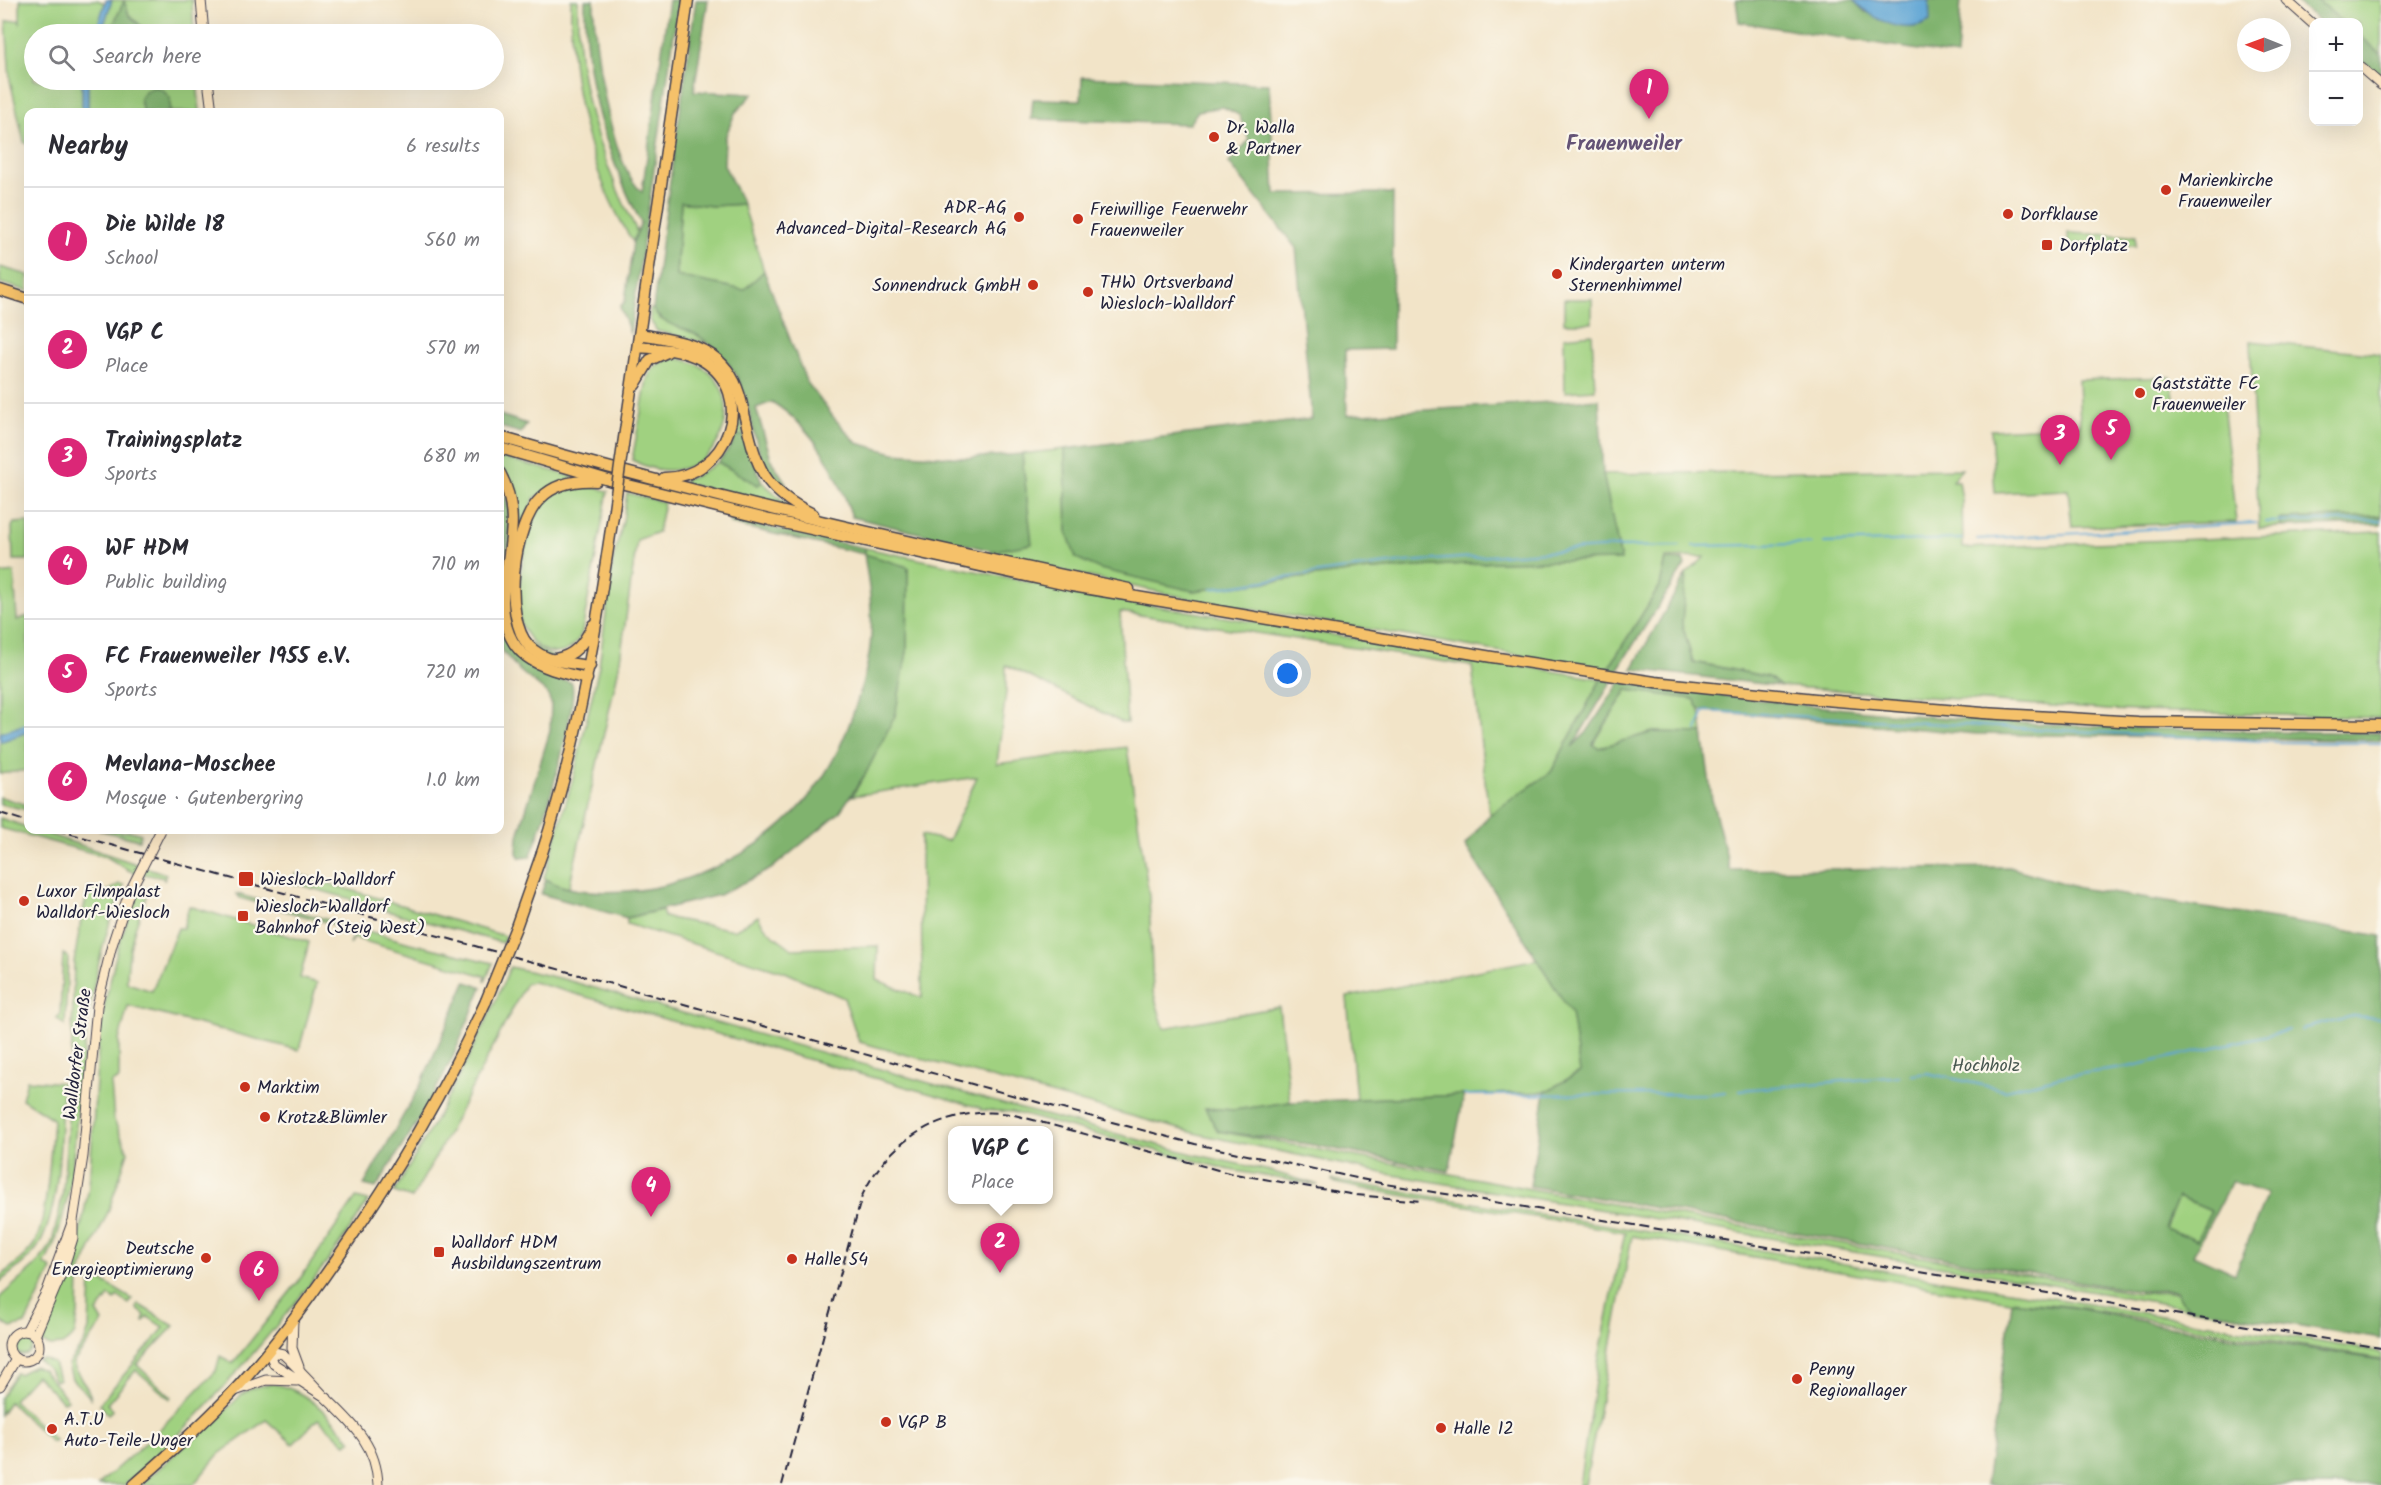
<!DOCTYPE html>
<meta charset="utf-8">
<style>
:root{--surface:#fff;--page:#f7f7f7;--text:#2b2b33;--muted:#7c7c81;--line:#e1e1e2;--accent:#db2777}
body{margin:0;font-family:Kalam,sans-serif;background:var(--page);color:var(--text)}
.controls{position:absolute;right:18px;top:18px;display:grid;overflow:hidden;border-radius:12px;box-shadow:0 6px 24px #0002}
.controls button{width:54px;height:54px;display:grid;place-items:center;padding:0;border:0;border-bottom:2px solid var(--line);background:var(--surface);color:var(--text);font:30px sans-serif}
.compass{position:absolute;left:2237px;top:18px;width:54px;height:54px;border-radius:50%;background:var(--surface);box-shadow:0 6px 24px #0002;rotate:271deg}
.you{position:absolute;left:1288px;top:674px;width:21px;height:21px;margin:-15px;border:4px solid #fff;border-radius:50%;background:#1a73e8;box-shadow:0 0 0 9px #1a73e833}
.badge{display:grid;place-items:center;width:39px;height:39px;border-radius:50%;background:var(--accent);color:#fff;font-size:20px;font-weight:700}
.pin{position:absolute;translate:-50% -50px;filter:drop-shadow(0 2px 3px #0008)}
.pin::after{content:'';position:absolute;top:32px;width:21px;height:18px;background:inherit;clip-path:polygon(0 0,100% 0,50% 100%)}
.popup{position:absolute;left:948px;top:1126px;width:105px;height:78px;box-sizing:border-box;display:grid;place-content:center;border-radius:12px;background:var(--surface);filter:drop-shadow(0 2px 4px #0005);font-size:20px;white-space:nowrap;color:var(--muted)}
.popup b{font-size:22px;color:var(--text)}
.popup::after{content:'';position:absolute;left:50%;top:100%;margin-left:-12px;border:12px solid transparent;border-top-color:var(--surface)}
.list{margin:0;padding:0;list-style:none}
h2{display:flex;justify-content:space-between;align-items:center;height:78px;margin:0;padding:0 24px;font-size:26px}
h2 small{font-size:20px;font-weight:400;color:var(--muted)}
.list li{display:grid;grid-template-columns:39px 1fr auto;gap:18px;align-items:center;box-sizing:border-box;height:108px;padding:0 24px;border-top:2px solid var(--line)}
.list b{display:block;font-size:22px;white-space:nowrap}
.list p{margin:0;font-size:20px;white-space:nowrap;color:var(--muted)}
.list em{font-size:20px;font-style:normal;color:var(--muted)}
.icon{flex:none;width:33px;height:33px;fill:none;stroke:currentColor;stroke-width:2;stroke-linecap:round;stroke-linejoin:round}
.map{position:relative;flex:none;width:2381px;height:1485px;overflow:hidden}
.search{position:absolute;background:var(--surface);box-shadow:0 6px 24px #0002;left:24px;top:24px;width:480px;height:66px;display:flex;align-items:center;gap:15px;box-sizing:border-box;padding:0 21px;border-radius:33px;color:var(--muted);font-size:22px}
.panel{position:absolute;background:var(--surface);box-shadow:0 6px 24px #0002;left:24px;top:108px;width:480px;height:726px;border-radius:12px}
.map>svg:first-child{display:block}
.green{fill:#a0d180;stroke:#617a5e;stroke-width:1.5}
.forest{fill:#80b36e;stroke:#516a54;stroke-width:1.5;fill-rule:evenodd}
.water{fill:#5ea5d4;stroke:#406488;stroke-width:1.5}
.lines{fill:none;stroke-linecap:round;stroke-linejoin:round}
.stream{stroke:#5ea5d4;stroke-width:2}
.secondary-casing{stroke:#413f50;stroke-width:11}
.primary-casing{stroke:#413f50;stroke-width:13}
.secondary{stroke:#fbe6c4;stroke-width:9}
.primary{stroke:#f5c16b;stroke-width:10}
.rail{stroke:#22223b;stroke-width:2;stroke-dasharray:9 4.5;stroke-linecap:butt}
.secondary-bridge-casing{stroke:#413f50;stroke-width:11;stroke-linecap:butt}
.primary-bridge-casing{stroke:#413f50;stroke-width:13;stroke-linecap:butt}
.secondary-bridge{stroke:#fbe6c4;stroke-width:9}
.primary-bridge{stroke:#f5c16b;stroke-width:10}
.poi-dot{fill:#c8321e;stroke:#fbf7ec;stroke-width:2}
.labels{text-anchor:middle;stroke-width:4.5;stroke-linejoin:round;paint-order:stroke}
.poi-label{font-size:18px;fill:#22223b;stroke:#fbf7ec;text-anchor:start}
.street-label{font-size:18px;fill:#22223b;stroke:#fbf7ec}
.park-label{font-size:18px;fill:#485750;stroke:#fbf7ec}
.quarter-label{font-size:21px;font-weight:bold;fill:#645376;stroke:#fbf7ec}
</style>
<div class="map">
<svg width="2381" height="1485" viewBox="0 0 2381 1485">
<rect width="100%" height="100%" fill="#fbf7ec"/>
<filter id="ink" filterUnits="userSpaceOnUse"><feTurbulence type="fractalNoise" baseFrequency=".0167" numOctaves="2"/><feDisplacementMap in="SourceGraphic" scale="12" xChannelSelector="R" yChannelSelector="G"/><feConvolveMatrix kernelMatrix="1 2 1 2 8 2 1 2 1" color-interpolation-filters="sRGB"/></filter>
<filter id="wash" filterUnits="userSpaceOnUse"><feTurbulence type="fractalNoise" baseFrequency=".008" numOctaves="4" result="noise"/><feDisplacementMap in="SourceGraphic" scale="24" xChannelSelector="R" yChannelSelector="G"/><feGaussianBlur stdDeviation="1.35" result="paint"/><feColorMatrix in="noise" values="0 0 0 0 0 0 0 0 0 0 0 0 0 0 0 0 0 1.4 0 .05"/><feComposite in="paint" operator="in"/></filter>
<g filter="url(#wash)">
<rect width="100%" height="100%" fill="#f2e4c8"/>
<g class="green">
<path d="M20 0H97L105 3 95 34H34V80H82V112H28V145L24 142 10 80 6 21 19 20 20 24Z"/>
<path d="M112 0H192L194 34H150L129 15 124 2 109 34H101Z"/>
<path d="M571 0H578C575 83 598 153 635 227L637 234 633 242C589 173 568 82 571 0Z"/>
<path d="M2317 0H2381V54L2359 35 2358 22H2343Z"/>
<path d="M88 80H197L200 112H170L171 108 140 99 143 112H88Z"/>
<path d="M681 202 712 206 743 204 764 271 744 290 676 276Z"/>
<path d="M2068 233 2136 236V246L2068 244Z"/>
<path d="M0 267 28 275V291L0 283Z"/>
<rect x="1564" y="299" width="28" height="24"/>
<path d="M650 309H653C659 323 668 321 682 326 690 330 701 336 707 343L657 331 650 320Z"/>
<path d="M1592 334 1595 390 1565 392 1564 337Z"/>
<path d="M651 341C722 349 734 367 744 436L735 435C740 398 731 361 690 350 678 347 665 346 653 344L649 342Z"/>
<path d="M2250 341 2381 354V516L2280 519 2281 527 2259 528Z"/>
<path d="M675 358C769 372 721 508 632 460L647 379C654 365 660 361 675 358Z"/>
<path d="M2171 377 2175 405 2223 404 2236 522 2072 527 2068 490 1995 493 1991 430 2080 426 2078 380Z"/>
<path d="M1065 449 1067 532 1193 591 1357 571 1495 562 1621 560 1603 474 1962 469 1952 481H1959L1962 499 1963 548 2381 532V718L2107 710 1780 686 1769 677 1693 662 1682 624 1686 574 1705 557 1666 558 1660 586 1607 670 1191 599 989 555 993 551 1031 544 1022 454Z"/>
<path d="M500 457 575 477 534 498C525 531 494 604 517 634 523 643 565 663 577 669L575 671 539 661 517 642 507 615 509 482 500 466Z"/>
<path d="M718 462 758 485 762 482 788 505 787 509 687 484 683 479 694 477Z"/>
<path d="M576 486H590L608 491 582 632C567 669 528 651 520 620 514 596 526 520 543 503 551 494 564 489 576 486Z"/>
<path d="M627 493 664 502 658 532 637 540 619 667 569 888 553 884 544 878 574 775 599 666 613 561 623 521Z"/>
<path d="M28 522V560H13L12 527 14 523Z"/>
<path d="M865 548 1102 597 1601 679 1551 772 1489 815 1472 666 1120 612 1127 723H1123L1006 665V692L997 764 1127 747 1149 896 1153 992 1164 1028 1279 1007 1290 1102 1234 1110 1205 1108 1218 1131 1629 1207 2074 1283 2137 1293 2178 1292 2182 1301 2190 1308 1387 1174 1198 1134 859 1042 844 998 785 972 627 924V918L662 910 664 917 734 930 758 916C765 932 779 938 792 949L878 946 877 980 922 998 921 835 948 841 977 777 852 796 866 773 907 652 908 567 864 554Z"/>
<path d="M14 572 17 620 28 616V770L0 774V574Z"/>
<path d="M1627 690 1694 699 1700 710 1703 733 1653 732 1598 748 1592 746Z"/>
<path d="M0 797 28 805V810L0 804Z"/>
<path d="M0 818 166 874 164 881V878L144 874 143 876 128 870 107 857 0 828Z"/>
<path d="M99 830H119V832L131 831 141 834 139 840Z"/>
<path d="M296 874H297L505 936 503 943 351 901V899L293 883Z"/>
<path d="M119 884 124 885C83 980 82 1085 70 1185 64 1212 59 1240 44 1264L52 1269 25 1324 11 1328 0 1321V1297L35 1266 47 1251 52 1242 59 1213 63 1191 71 1073 74 962 81 920 89 887C102 892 108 894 119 884Z"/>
<path d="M140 890 148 893C135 925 127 948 127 983L152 991 178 928H183L189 906 309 942 300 978 317 983 299 1050 128 1006 119 1040V1079L111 1083 114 1120 128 1152 108 1212 79 1274 78 1315 75 1332 72 1338 62 1345 51 1346 42 1343 38 1334 67 1272 82 1223 89 1187 99 1036 104 1007 118 947 132 907Z"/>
<path d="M237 894 410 943 493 963 485 982V976L354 938 350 944 354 930 240 898Z"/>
<path d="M63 954 68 957 65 1026 56 1018 60 1016Z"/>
<path d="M1537 959 1571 1012 1580 1072 1545 1092 1356 1099 1347 997Z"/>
<path d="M510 967 563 979 1010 1106 1193 1154 1270 1171 1318 1185 1230 1170 1012 1112 981 1110V1108L533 982 526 983 439 1151 412 1198 394 1192C437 1120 478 1045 510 967Z"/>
<path d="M27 1080 63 1083C60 1128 62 1216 35 1251 25 1263 12 1272 0 1282V1277C11 1267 26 1257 34 1244 47 1224 51 1146 53 1119L22 1099Z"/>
<path d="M1332 1180 2381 1352V1359L2070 1306 2010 1301 1632 1236 1585 1485H1579L1598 1362 1625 1232 1358 1188 1332 1182Z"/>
<path d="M2178 1197 2211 1211 2196 1240 2165 1228Z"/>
<path d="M356 1198 368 1201C337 1252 300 1298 261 1344 219 1394 174 1443 124 1485H98L154 1435 216 1371 220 1356 233 1363 297 1283Z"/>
<path d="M94 1276 132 1299 129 1304 117 1296 115 1300 109 1296 97 1312 103 1322 73 1363C77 1376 89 1387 91 1398L72 1379 68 1364 84 1343 89 1329 91 1278Z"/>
<path d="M138 1304 174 1326 137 1365 171 1397 170 1399 136 1370 107 1404 113 1410 108 1414 99 1404 164 1328 148 1317 144 1321 143 1320 145 1315 137 1309Z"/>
<circle cx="23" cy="1346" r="9"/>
<path d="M43 1359 54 1363 59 1379 55 1381 49 1370 38 1360Z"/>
<path d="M34 1366 43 1370 68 1400 63 1402 36 1375 13 1400 55 1440 52 1442 9 1402 0 1415V1398L16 1373 19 1374Z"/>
<path d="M270 1384C303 1386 331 1416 351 1441L346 1444 318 1419 293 1444 266 1420 219 1454 193 1485H141L186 1444 206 1430 242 1394 252 1388Z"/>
</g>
<g class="forest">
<path d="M585 0H594C593 43 610 164 642 192L669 0H679L630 333 620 307 625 301 633 242 641 223C605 150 583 83 585 0Z"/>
<path d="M696 0H708L694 91 753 94 735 113 725 138 724 165 743 204 712 206 681 202 676 276 744 290 764 271 806 381 834 418 857 443 894 453 966 458 1022 454 1032 544 993 551 852 517C837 471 815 429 772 402L756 408 772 462 786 483 784 491C745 454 759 409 732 369 725 358 713 347 703 339 687 326 661 327 653 309L662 237Z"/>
<path d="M1736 0H1853L1865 12 1929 21V0H1961L1957 56 1739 22Z"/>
<path d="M2294 0H2317L2343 22H2320Z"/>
<path d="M124 1 129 15 150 34H109Z"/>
<path d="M2359 35 2381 54V78L2359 58Z"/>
<path d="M1082 77 1269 84 1275 194 1393 193 1392 349 1345 350 1347 415 1599 399 1603 474 1621 560 1495 562 1357 571 1193 591 1100 569 1076 558 1067 532 1065 449 1312 419 1296 248 1229 163 1249 140 1239 115 1223 107 1198 111 1189 124 1031 119 1033 99 1081 100Z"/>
<path d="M154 87 162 89 170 98V112H143L140 99 145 91Z"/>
<path d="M500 415 527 424 521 433 500 427Z"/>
<path d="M735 435 744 436 762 482 758 485 718 462 732 445Z"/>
<path d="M500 480 510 514 500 599Z"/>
<path d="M2381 516V524L2281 527 2280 519Z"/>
<path d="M730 519 865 548V554L908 567 907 652 895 716 866 773 839 813 771 869 719 895 627 918 541 894 546 879C574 897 635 893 666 885 761 858 823 805 854 711 862 686 870 661 871 635 873 608 868 580 864 554L730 524Z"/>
<path d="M1666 560H1683L1685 565 1616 672 1607 670 1660 586Z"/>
<path d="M1686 574 1682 624 1693 662 1769 677 1780 686 1632 669Z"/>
<path d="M500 611C510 647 515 658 550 677 557 681 565 679 572 683 578 708 542 830 530 857L520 858 517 853 518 836 550 731 551 703 547 693 520 671 501 650 500 646Z"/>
<path d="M1601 679 1612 681 1572 747 1587 732 1620 682C1791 706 1963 723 2136 728 2217 731 2299 731 2381 733V740H2364L1977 734 1700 710 1694 699 1627 690 1592 745 1599 748 1653 732 1703 733 1712 800 1730 870 2009 867 2079 888 2381 936V1339L2190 1308 2182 1301 2176 1290 2146 1291 2105 1286 1530 1186 1545 1092 1580 1072 1571 1013 1465 845 1489 815 1551 772ZM2232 1181 2267 1194 2235 1274 2193 1255ZM2178 1197 2211 1211 2197 1240 2165 1228Z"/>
<path d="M466 982 482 987 453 1057 425 1110 376 1188 364 1185 421 1084Z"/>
<path d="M1464 1095 1449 1171 1314 1145 1218 1131 1205 1108 1234 1110 1290 1102Z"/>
<path d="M2012 1302 2071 1307 2168 1326 2381 1360V1485H1986Z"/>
</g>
<g class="water">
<path d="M106 0H112L101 34H95Z"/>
<path d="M1853 0H1929L1930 21C1903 37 1873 19 1853 0Z"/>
<rect x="82" y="80" width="6" height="32"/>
<path d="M28 723V732L0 742V733Z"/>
</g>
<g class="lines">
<g class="stream">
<path d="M2266 522 2381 520"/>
<path d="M1977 539 2256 523"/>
<path d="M1824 543 1962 539"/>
<path d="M1693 546 1812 544"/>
<path d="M1211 589 1338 570 1405 562 1614 547 1680 546"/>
<path d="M1697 730 1704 711 2281 742 2381 743"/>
<path d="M2301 1029 2352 1016 2381 1018"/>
<path d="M1912 1075 1927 1073 2005 1090 2064 1076 2124 1068 2289 1030"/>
<path d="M1740 1090 1900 1076"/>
<path d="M1464 1095 1709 1094 1725 1092"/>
</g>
</g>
</g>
<g filter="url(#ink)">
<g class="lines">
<g class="secondary-casing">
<g id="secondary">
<path d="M201 0 204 34"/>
<path d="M2286 0 2314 25"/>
<path d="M2358 65 2381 85"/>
<path d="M208 80 212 112"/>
<path d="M293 1319 292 1348 299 1367"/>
<circle cx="24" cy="1346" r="15"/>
<path d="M26 1331 47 1291 72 1223"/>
<path d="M35 1336 63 1270 73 1238V1221L83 1156 97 1006 112 945 129 893"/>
<path d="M0 1386 16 1359"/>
<path d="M235 1391 266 1380 297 1381"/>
<path d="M327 1398 274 1364 269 1351 283 1354C298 1368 311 1382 325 1397 352 1423 377 1445 378 1485"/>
</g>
</g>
<g class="primary-casing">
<g id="primary">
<path d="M0 290 28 299"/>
<path d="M640 334C666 339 697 342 718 360 733 373 739 390 743 409 756 463 759 488 813 514"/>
<path d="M638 347C659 349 683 349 702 360 759 394 728 478 664 478"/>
<path d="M635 385 650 360 667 352"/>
<path d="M500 437C707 497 918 545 1129 589"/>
<path d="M623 445 688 0"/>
<path d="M500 448 612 481 770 520 1072 586 1492 657 1655 682 1825 700 1983 713 2138 722 2381 725"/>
<path d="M500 473C523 515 506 555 503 601 504 659 539 667 587 679"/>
<path d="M555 659C575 656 584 643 593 625"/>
<path d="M590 666C569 663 545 662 529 646 502 617 513 524 541 498 556 483 576 480 596 481"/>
<path d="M542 853C579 741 597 624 614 509"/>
<path d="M134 1485C168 1455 202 1425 233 1392 274 1348 310 1298 344 1248 399 1169 446 1088 486 1001"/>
</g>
</g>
<use href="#secondary" class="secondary"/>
<use href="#primary" class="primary"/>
<g class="rail">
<path d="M0 813 28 822"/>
<path d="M57 830 1044 1104 1195 1144 1385 1184 2381 1348"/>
<path d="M782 1485 862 1196C889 1138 946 1105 1011 1114L1229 1173 1356 1195 1421 1201"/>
</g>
<g class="secondary-bridge-casing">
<path id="secondary-bridge" d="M129 893 161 830"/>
</g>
<g class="primary-bridge-casing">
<g id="primary-bridge">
<path d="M614 509 623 445"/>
<path d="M486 1001 516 927 542 853"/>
</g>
</g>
<use href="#secondary-bridge" class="secondary-bridge"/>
<use href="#primary-bridge" class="primary-bridge"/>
</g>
</g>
<g class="poi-dot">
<circle cx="1214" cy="137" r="6"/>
<circle cx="2166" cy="190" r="6"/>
<circle cx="2008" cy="214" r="6"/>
<circle cx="1019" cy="217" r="6"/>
<circle cx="1078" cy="219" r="6"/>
<rect x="2041" y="239" width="12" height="12" rx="3"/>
<circle cx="1557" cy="274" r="6"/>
<circle cx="1033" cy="285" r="6"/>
<circle cx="1088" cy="292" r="6"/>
<circle cx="2140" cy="393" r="6"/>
<rect x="238" y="871" width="16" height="16" rx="3"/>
<circle cx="24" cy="901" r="6"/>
<rect x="237" y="910" width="12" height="12" rx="3"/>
<circle cx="245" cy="1087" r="6"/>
<circle cx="265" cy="1117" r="6"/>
<rect x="433" y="1246" width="12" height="12" rx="3"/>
<circle cx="206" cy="1258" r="6"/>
<circle cx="792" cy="1259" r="6"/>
<circle cx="1797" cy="1379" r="6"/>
<circle cx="886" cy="1422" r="6"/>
<circle cx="1441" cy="1428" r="6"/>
<circle cx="52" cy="1429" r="6"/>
</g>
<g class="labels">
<g class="poi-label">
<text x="1226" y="133">Dr. Walla<tspan x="1226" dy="21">&amp; Partner</tspan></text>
<text x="2178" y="186">Marienkirche<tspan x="2178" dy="21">Frauenweiler</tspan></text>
<text x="1007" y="213" text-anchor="end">ADR-AG<tspan x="1007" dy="21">Advanced-Digital-Research AG</tspan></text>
<text x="1090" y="215">Freiwillige Feuerwehr<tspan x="1090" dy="21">Frauenweiler</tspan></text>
<text x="2020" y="220">Dorfklause</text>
<text x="2059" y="251">Dorfplatz</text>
<text x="1569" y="270">Kindergarten unterm<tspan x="1569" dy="21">Sternenhimmel</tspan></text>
<text x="1100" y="288">THW Ortsverband<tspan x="1100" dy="21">Wiesloch-Walldorf</tspan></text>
<text x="1021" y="291" text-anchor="end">Sonnendruck GmbH</text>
<text x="2152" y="389">Gaststätte FC<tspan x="2152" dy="21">Frauenweiler</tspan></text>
<text x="260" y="885">Wiesloch-Walldorf</text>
<text x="36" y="897">Luxor Filmpalast<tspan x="36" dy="21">Walldorf-Wiesloch</tspan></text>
<text x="255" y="912">Wiesloch-Walldorf<tspan x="255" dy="21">Bahnhof (Steig West)</tspan></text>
<text x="257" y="1093">Marktim</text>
<text x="277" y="1123">Krotz&amp;Blümler</text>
<text x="451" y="1248">Walldorf HDM<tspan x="451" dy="21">Ausbildungszentrum</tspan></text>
<text x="194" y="1254" text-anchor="end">Deutsche<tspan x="194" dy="21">Energieoptimierung</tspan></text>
<text x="804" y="1265">Halle 54</text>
<text x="1809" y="1375">Penny<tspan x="1809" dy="21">Regionallager</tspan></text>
<text x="64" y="1425">A.T.U<tspan x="64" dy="21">Auto-Teile-Unger</tspan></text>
<text x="898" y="1428">VGP B</text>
<text x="1453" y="1434">Halle 12</text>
</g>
<g class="street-label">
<text transform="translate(77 1054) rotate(-83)" y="6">Walldorfer Straße</text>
</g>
<g class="park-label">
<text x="1986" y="1071">Hochholz</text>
</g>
<g class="quarter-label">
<text x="1624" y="150">Frauenweiler</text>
</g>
</g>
</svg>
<div class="controls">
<button>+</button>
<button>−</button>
</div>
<svg class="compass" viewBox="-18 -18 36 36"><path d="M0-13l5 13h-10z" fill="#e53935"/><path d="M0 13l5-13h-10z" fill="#7c7c81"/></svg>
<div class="you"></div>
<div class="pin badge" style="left:1649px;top:119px">1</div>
<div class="pin badge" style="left:1000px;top:1273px">2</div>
<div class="popup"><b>VGP C</b>Place</div>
<div class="pin badge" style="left:2060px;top:465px">3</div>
<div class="pin badge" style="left:651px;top:1217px">4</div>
<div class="pin badge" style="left:2111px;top:460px">5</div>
<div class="pin badge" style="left:259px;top:1301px">6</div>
<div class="search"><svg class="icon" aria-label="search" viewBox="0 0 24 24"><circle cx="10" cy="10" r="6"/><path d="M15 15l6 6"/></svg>Search here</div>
<section class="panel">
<h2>Nearby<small>6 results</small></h2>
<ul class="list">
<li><span class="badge">1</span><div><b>Die Wilde 18</b><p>School</p></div><em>560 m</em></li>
<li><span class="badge">2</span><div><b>VGP C</b><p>Place</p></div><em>570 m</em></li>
<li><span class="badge">3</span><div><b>Trainingsplatz</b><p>Sports</p></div><em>680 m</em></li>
<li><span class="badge">4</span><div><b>WF HDM</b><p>Public building</p></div><em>710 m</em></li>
<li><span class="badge">5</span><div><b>FC Frauenweiler 1955 e.V.</b><p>Sports</p></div><em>720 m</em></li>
<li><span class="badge">6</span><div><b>Mevlana-Moschee</b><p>Mosque · Gutenbergring</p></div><em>1.0 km</em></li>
</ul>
</section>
</div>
